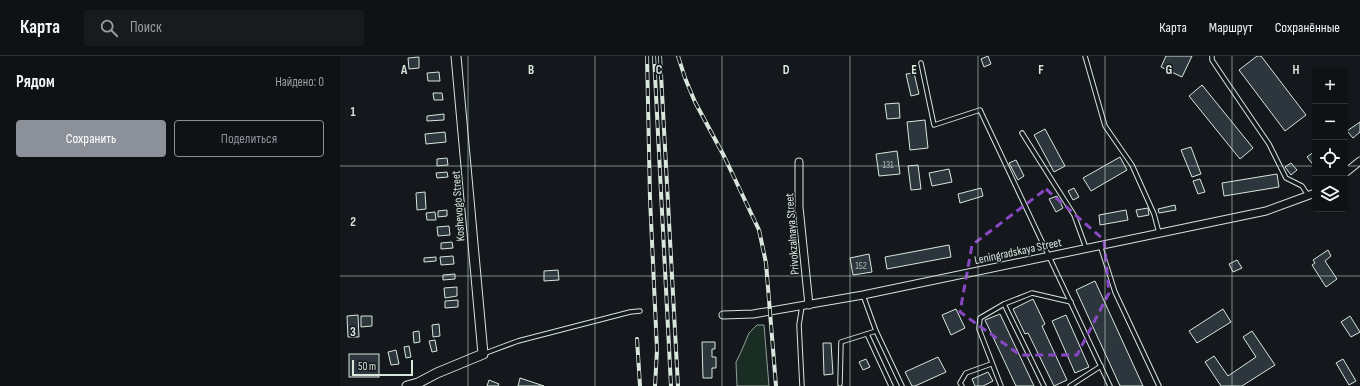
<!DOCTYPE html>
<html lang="ru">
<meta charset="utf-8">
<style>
:root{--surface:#0f1215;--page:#181b1e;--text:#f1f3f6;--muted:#9b9ea0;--line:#2f3234;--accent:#8c9099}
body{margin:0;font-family:"Sofia Sans Condensed",sans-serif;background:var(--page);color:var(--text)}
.controls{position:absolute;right:12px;top:12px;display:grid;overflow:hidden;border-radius:4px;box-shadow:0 1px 3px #0004}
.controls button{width:36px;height:36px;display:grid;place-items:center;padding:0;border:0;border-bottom:1px solid var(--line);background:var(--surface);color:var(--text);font:20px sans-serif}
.scale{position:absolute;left:12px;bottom:10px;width:61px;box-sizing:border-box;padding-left:4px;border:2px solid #d8e6dc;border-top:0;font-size:11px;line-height:14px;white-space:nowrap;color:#d8e6dc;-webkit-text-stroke:3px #14181c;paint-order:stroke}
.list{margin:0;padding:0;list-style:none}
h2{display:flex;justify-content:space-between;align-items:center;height:52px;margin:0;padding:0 16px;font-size:17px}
h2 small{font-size:13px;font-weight:400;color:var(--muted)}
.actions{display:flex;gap:8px;padding:12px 16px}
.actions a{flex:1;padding:9px 0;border:1px solid var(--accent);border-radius:4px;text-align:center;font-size:14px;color:var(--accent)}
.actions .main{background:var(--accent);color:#fff}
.icon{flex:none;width:22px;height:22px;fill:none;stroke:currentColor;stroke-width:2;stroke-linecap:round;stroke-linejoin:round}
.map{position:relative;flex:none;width:1020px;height:330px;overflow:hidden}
header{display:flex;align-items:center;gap:24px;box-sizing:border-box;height:56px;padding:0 20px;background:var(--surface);border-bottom:1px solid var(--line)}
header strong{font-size:19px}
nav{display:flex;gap:22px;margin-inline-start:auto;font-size:14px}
.search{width:280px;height:36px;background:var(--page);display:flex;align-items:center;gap:10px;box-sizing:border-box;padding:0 14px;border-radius:4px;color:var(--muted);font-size:15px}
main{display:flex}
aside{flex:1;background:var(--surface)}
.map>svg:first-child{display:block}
.green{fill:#1a2d24;stroke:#939e99}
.building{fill:#2c363c;stroke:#d8e6dc}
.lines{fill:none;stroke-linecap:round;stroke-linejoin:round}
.service-casing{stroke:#d8e6dc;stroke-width:5.5}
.minor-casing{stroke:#d8e6dc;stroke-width:9}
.tertiary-casing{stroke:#d8e6dc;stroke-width:11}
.service{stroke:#14181c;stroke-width:3.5}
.minor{stroke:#14181c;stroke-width:7}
.tertiary{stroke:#14181c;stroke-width:9}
.rail-casing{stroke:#d8e6dc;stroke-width:4}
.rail{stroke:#14181c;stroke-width:2.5;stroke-dasharray:8;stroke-linecap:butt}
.marked{fill:none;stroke:#8948c3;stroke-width:3;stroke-dasharray:8 5;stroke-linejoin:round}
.grid{fill:none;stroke:#d8e6dc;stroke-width:1;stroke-opacity:0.55}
.labels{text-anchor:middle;stroke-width:3;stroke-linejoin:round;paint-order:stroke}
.number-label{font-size:10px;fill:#adbab4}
.street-label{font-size:12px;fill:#d8e6dc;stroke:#14181c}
.grid-label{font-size:13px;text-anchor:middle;font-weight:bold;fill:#d8e6dc;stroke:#14181c;stroke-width:3;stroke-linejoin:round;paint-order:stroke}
</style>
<header>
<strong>Карта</strong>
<div class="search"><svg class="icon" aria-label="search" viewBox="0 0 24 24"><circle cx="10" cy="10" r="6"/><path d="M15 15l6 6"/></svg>Поиск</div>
<nav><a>Карта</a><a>Маршрут</a><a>Сохранённые</a></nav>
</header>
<main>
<aside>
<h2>Рядом<small>Найдено: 0</small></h2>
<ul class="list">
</ul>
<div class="actions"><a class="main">Сохранить</a><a>Поделиться</a></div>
</aside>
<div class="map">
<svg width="1020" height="330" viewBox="0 0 1020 330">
<rect width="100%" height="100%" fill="#14181c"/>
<path class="green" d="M417 269H424L429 330H397L396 306 401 296 409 277Z"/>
<g class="building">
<path d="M648 0 651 8 644 11 641 3Z"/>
<path d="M826 0H852L842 21 821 11Z"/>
<path d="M917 0H921L966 59 945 75 899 14Z"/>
<path d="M79 1V12L69 13 68 2Z"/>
<path d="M99 16 100 25H88L87 17Z"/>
<path d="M574 17 579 38 571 40 566 18Z"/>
<path d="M862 29 913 92 900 103 849 40Z"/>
<path d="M93 37H102L103 44H94Z"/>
<path d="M559 47 560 62 547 63 545 48Z"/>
<path d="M104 58V64L87 65V60Z"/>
<path d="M585 64 588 92 570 94 567 66Z"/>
<path d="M1020 66V76L1013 82 1007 75Z"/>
<path d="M705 73 725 110 714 116 694 79Z"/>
<path d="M105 76 106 86 86 88 85 78Z"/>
<path d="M851 91 861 118 852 121 841 94Z"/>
<path d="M557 95 560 118 539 120 536 98Z"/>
<path d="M975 95V111L967 101Z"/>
<path d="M780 101 787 114 751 135 743 122Z"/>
<path d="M107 102 108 109 97 110V103Z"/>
<path d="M676 104 684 120 678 124 669 107Z"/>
<path d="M951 107 957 114 951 119 945 111Z"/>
<path d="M578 109 581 133 571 134 568 110Z"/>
<path d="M609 113 612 126 592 130 589 117Z"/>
<path d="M107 116 108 121 97 122 96 117Z"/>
<path d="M937 118 939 131 884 140 882 127Z"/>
<path d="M860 123 865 136 858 138 853 125Z"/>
<path d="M641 132 643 140 620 147 618 138Z"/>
<path d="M734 132 739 141 733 144 728 135Z"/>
<path d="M85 136 86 153 77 154 76 137Z"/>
<path d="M717 140 723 152 716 156 709 143Z"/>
<path d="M835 149 836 154 819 157 818 153Z"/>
<path d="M808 152 809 159 798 161 796 154Z"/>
<path d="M107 154V160L98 161V155Z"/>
<path d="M786 154 788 164 760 169 759 159Z"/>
<path d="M95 156 96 164H87L86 157Z"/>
<path d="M109 170 110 179 98 180 97 171Z"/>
<path d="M112 186 113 192 101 193V187Z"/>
<path d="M609 189 611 201 547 213 545 201Z"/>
<path d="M988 194 991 200 985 205 997 223 986 231 972 209 975 207 973 204Z"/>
<path d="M529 198 532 216 513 219 510 202Z"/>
<path d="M113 200 114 208 101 209 100 201Z"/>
<path d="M96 201V205L84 206V202Z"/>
<path d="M897 204 902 212 893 216 889 208Z"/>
<path d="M218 214 219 224 204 225V215Z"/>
<path d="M115 218V223L103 224V219Z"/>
<path d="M755 225 803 330H780L736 234Z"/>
<path d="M117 231V240L105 242 104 232Z"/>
<path d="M693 243 705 268 702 270 727 324 714 330 688 277 685 278 673 253Z"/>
<path d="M118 244V251L105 252V245Z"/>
<path d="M616 253 625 272 611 279 602 259Z"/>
<path d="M883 253 891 266 857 287 849 275Z"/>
<path d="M660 258 694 330H676L645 264Z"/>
<path d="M18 259 19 281H8L7 260Z"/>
<path d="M726 259 749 311 735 317 712 265Z"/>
<path d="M21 260H32V270L21 271Z"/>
<path d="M1010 260 1020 276 1011 281 1001 266Z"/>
<path d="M99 268 100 280 93 281 92 269Z"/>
<path d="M79 275 80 286 74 287 73 276Z"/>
<path d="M912 275 935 309 902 330H881L865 306 874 300 888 320 916 301 903 281Z"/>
<path d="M95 284 97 295 92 296 89 285Z"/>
<path d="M362 286H375V293H372V301H376V312H372V322H363Z"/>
<path d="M483 287H491L493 318 484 319Z"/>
<path d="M69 290 71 301 66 302 64 291Z"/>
<path d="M56 294 59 308 51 309 48 296Z"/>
<rect x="9" y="298" width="30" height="23"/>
<path d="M598 301 606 316 575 330H572L565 316Z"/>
<path d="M526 303 530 311 523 314 519 306Z"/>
<path d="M1003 303 1016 325 1009 329 996 307Z"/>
<path d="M648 316 653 325 643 330H635L632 323Z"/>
<path d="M180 322 204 330H178Z"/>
<path d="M149 324 159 328 158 330H147Z"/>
</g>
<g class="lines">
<g class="service-casing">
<g id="service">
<path d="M745 0 765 70 792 109 814 158 819 177"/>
<path d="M872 0V4L884 22 929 88 946 122 962 130 968 139"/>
<path d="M581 7 594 69 640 54 770 330"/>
<path d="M682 77 734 159 746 192"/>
<path d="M760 189 775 236 819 330"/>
<path d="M523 239 536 275 562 330"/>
<path d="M664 248 704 330"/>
<path d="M527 278 551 330"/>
<path d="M143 298 178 285 290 256 300 255"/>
<path d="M500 328 501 286 536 275"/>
<path d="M462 330 459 269 462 250"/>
<path d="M622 330 620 327 626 317 651 308"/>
<path d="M661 330 639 273 640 262 664 248 692 237 731 246"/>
<path d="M730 330 761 310"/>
</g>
</g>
<g class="minor-casing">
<g id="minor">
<path d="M459 106V151L469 249"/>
<path d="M1005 117 1020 105"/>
<path d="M383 259 413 258 523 239 926 155 975 137"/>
</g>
</g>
<g class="tertiary-casing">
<path id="tertiary" d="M67 330 78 327 97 317 143 298 116 0"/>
</g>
<use href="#service" class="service"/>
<use href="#minor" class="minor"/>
<use href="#tertiary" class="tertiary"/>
<g class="rail-casing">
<g id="rail">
<path d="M307 0 310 142 317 294 315 330"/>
<path d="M314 0 331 330"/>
<path d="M320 0 338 330"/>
<path d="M338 0 345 22 355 46 384 100 419 174 426 207 436 330"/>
<path d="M297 283 300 330"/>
</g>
</g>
<use href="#rail" class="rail"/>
</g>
<path class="marked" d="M706 133 764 184 769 237 737 299H680L620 256 632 189Z"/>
<path class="grid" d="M128 0V330M255 0V330M382 0V330M510 0V330M638 0V330M765 0V330M892 0V330M0 110H975M1005 110H1020M0 220H1020"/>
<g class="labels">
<g class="number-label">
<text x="548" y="112">131</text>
<text x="521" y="213">152</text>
</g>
<g class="street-label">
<text transform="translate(118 150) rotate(-94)" y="4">Koshevogo Street</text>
<text transform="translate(452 178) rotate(-94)" y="4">Privokzalnaya Street</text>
<text transform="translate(678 195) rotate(-12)" y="4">Leningradskaya Street</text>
</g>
</g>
<g class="grid-label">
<text x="64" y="18">A</text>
<text x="191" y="18">B</text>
<text x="319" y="18">C</text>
<text x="446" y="18">D</text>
<text x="574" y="18">E</text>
<text x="701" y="18">F</text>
<text x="829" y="18">G</text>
<text x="956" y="18">H</text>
<text x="13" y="60">1</text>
<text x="13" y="170">2</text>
<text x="13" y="280">3</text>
</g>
</svg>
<div class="controls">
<button>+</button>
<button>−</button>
<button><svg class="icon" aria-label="locate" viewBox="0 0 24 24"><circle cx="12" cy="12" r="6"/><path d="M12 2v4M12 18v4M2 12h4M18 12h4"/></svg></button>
<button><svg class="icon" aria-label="layers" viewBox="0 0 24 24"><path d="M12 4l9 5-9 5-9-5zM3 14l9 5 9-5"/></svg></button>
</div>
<div class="scale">50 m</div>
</div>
</main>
